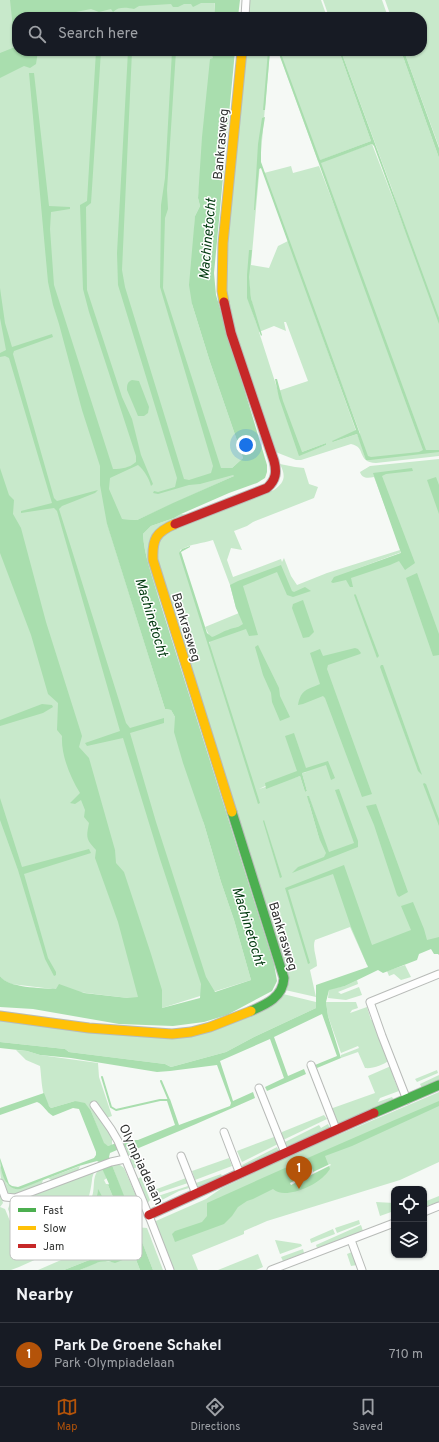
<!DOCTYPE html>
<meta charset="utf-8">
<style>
:root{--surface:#171b24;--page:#242831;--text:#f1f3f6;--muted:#9ea1a6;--line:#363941;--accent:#b45309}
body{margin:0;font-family:Overpass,sans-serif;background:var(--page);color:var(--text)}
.controls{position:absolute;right:12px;bottom:12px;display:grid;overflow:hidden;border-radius:8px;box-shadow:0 1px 3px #0004}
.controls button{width:36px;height:36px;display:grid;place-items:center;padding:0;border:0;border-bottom:1px solid var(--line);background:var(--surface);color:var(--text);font:20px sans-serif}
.you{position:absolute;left:246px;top:445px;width:14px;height:14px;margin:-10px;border:3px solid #fff;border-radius:50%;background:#1a73e8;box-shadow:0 0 0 6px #1a73e833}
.badge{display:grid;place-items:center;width:26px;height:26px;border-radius:50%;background:var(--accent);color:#fff;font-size:13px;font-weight:700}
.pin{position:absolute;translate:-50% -33px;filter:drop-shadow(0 1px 2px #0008)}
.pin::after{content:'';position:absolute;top:21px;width:14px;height:12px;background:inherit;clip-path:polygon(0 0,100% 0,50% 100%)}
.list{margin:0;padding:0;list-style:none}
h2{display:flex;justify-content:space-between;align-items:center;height:52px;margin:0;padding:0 16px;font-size:17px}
h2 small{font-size:13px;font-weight:400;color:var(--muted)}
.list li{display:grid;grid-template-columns:26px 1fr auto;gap:12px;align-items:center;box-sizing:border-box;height:64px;padding:0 16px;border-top:1px solid var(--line)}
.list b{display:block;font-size:15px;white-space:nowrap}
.list p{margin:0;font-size:13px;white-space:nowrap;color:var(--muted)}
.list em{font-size:13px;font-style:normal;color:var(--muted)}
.icon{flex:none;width:22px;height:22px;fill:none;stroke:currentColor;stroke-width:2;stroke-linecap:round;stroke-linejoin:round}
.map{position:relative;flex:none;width:439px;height:1270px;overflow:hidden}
.search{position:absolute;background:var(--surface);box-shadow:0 1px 3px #0004;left:12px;right:12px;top:12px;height:44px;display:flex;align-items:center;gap:10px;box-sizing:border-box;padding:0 14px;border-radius:16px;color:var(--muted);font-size:15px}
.sheet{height:116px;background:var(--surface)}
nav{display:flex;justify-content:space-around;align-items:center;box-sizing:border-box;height:56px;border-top:1px solid var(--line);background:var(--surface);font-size:11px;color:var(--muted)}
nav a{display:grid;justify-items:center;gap:2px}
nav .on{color:var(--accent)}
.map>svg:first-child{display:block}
.green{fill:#c8e9cb;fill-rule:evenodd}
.water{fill:#a9deae}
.pier{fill:#f5f9f5}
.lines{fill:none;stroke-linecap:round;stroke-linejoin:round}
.stream{stroke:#a9deae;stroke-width:2}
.street-casing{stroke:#b8bbb8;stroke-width:9}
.fast-casing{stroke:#b8bbb8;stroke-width:11}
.slow-casing{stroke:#b8bbb8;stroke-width:11}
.jam-casing{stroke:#b8bbb8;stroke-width:11}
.street{stroke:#fefefe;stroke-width:7}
.fast{stroke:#4caf50;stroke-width:9}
.slow{stroke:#ffc107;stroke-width:9}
.jam{stroke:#c62828;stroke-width:9}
.labels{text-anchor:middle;stroke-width:3;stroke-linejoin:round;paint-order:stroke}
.street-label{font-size:13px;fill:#303230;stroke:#fff}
.water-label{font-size:14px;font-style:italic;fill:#023a0f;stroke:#fff}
.key{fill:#fff;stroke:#c1c2c1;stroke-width:1}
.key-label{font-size:11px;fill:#303230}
</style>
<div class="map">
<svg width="439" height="1270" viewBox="0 0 439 1270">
<rect width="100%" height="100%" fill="#f5f9f5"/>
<g class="green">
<path d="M0 0H215L214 17H17V51H214L198 198 200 206 195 216 192 304 210 362 243 458 232 468 234 476 137 520 122 519 107 523 165 709 171 710 175 717 204 824 221 882 234 920 251 980 162 1008 138 998H128L11 984 3 980 0 976Z"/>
<path d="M249 0H321L327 17H247Z"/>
<path d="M323 0H382L388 17H329Z"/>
<path d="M385 0H439V147L404 51H422V17H391Z"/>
<path d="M244 51H270L251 265 269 268 278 246 288 241 264 173 291 166 293 173 319 166 361 275 320 162 372 144 405 230 392 189 341 51H401L439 158V456L376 463C356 462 367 447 351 444L301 460H296L273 451 226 300 224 272ZM249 282 251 298 257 325 248 299ZM312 307 360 433V441L357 434 333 442V441L356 431ZM284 322H286L308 381 278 391 259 332 274 326 286 331ZM326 443V445L299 455 302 452Z"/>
<path d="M278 51H339L371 141 318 161Z"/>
<path d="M439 459V940L367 965 350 927 315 940C312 948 317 957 317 966L310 970 316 997 285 990 157 568 155 544 169 529 274 490C285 482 286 476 280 464L295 467 304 468 309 484 318 487 314 498 253 522 247 526 234 531 242 550 231 548 227 560 233 577 281 559 282 562 284 558 291 576 297 585 327 573 400 550 401 553 343 574 402 552 374 477C368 478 362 479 360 472L370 466ZM213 540 230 585 236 608 239 613 205 627 209 635 210 649 180 550C193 543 201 544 213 540ZM314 770 302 773 307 791 305 792 300 776 259 789 280 779ZM309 797 328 851 319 838 309 803Z"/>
<path d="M181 514 191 515 151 538 158 596C152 575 144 555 143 534L151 526 174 518Z"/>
<path d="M405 965 411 977 401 980 394 974 389 976 387 971Z"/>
<path d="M357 980 358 984 338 992 341 994 359 987 362 995 346 1000 328 998 329 989 345 986Z"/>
<path d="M283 994 316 1002V1008L254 1037 226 1052 171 1067 165 1064 69 1052 65 1049 0 1042V1018L180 1038C218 1034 250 1012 283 994Z"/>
<path d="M326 1002H356L358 1008 352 1010 350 1013 367 1007 371 1020H374L389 1060C384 1065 372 1069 365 1068L358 1052 341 1058V1055L359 1048 358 1046 341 1053 328 1016Z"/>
<path d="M16 1050 27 1051 40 1055 98 1063 99 1077 112 1116 106 1118 101 1116 112 1139V1145L108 1146 104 1145 91 1111 75 1101 51 1108C41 1099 42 1079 40 1066L26 1060Z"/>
<path d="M391 1066 396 1079H394L399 1091 380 1098 378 1102 392 1097 394 1100 337 1125 330 1109 375 1093 368 1076Z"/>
<path d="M437 1070 438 1073 417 1082 415 1079Z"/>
<path d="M439 1075V1081L422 1088 420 1084Z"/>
<path d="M439 1092V1162L400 1180 267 1221 244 1231V1234L192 1255 198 1270H169L149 1224 206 1199 222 1188 248 1176 275 1162Z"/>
<path d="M324 1115 327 1119 283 1140 282 1135V1132Z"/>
<path d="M328 1124 330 1128 287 1146 285 1142 319 1125 321 1128Z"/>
<path d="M274 1137 276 1139 278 1144 242 1162 237 1151Z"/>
<path d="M124 1147 134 1150 138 1164 136 1165 137 1167 133 1169Z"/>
<path d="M277 1147 279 1151 243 1167 242 1165Z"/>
<path d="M229 1158 232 1166 195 1180 192 1171Z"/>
<path d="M0 1165 7 1184 16 1189 43 1180 41 1186C35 1188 20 1195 14 1195 1 1194 0 1175 0 1165Z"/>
<path d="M112 1165H120L124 1168 137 1198V1205L134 1207 136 1211 131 1217Z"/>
<path d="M80 1166 78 1171 53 1181 48 1178Z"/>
<path d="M102 1168 107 1178 104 1180 106 1184H109L108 1185 123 1220 19 1267 11 1270H0V1191L3 1203 0 1207 5 1209 19 1243 21 1242 8 1209 10 1203 94 1171C94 1174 92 1176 92 1180 89 1206 79 1226 52 1233 43 1235 35 1235 27 1238L28 1240C41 1236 55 1237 67 1230 75 1224 83 1216 88 1207 90 1203 92 1197 93 1193 95 1183 92 1173 102 1168ZM98 1190 102 1226 33 1257V1242L62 1238 82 1223 90 1216 96 1202Z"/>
<path d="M221 1174 222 1176 198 1187 196 1183Z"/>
<path d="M141 1177 150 1200 147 1204 137 1179Z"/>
<path d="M186 1178 188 1183 152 1195 150 1194 149 1192Z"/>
<path d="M188 1186 189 1188 179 1191 160 1201 158 1196Z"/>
<path d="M439 1196V1202L424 1207V1202Z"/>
<path d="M376 1202 394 1203V1211L380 1216Z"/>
<path d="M359 1220 360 1224 337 1233 335 1228Z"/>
<path d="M361 1225 363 1231 317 1248 316 1245Z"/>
<path d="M136 1227 147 1228 163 1270H153Z"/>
<path d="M333 1229 335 1234 311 1243 310 1239Z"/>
<path d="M128 1231 130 1237V1244L64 1270H38Z"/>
<path d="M275 1240 301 1244 302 1246 280 1254Z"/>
<path d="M303 1249 304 1253 283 1261 281 1257Z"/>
<path d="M352 1252 357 1265 351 1266 347 1254Z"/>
<path d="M258 1254 263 1267 256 1270H218Z"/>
<path d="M133 1256 135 1257 140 1270H80C89 1266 101 1258 111 1262Z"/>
</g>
<g class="water">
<path d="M10 0H240L238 17H214L215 3H201L193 7 191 4H184L178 7H173L171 4 139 6 134 9C128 8 119 6 113 12L111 9 99 12 91 9 71 13 52 12 33 14V17H17V51H38L36 64 30 68 24 66 0 78V53L15 47Z"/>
<path d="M96 51H101L91 203 86 207 87 290 122 397 132 419 141 455 153 484 151 486C149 478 144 470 138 465L110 478 109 489 122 519 137 520 173 503 234 476 233 475 200 484 189 485 158 494 153 493 154 491 158 492 175 487 177 478 118 285 117 253 128 51H132L122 270 125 287 184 479 189 480 211 473 213 466 160 287 161 205 165 178 172 51H176L167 190 168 209 165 218 163 288 221 468H232L243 458 210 362 192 304 189 285 195 216 200 206 198 198 202 137 210 59 213 58 211 51H235L214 273 216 295 267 465V472L265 478 257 483 229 493 181 514 174 518 151 526 143 534C144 555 152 575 158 596L274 964 277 981 272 991 227 1015 204 1022 173 1026 119 1024 33 1009 0 1007V976C7 988 42 988 56 989L59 984 84 993 128 998 138 997 118 922 95 858 96 850C86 839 86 838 89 823L84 817 85 810 81 800 75 804 70 803 80 793C70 777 61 755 62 736L57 730 58 703 48 694 31 635 0 553V468L9 495 14 500 13 514 21 528 46 622 82 736 79 747 89 758 115 850 116 863 124 872 151 954 162 990V1008L200 998 201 984 160 859 123 738 87 746 85 743 120 731 57 511 54 508 21 513V511L52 503 9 358 5 356 0 357V353L6 350 0 318V288L5 323 12 347 52 334 53 337 14 351 13 354 54 498 57 501 98 490 95 493 62 506 59 509 126 723 130 728 164 718V723L130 733 156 822 206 977 215 992 251 980 234 920 221 882 204 824 183 763 174 732 175 717 171 710 165 709 107 524 100 485V466L82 410 59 324 53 305 48 282 29 73H34L49 206 70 207V209L51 212 50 229 54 285 113 469C122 469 129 468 136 462V456L89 312 83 289 80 205 87 201Z"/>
<path d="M268 51H270L265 110H263Z"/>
<path d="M278 51H280L320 160 371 141 339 51H341L439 318V324L374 146 372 144 321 163 426 450H439V452L370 460H366L357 434 333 442 332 441 356 430 261 168 259 169 255 210H254L258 144 262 118 265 117 261 141V162L368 456 371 457 419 452 423 450Z"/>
<path d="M401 51H404L439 148V158Z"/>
<path d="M249 250H252L249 277 251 298 262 335 261 336 247 298V275Z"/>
<path d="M275 379H277L283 401 302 452 326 443V445L299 456 279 398Z"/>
<path d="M132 380 139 381 149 407 148 413 144 416H138L127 390C127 385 127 382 132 380Z"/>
<path d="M412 468 413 471 386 474 382 476 415 563 405 570 399 561 390 565 351 578 353 587H350L346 580 333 583 331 582 334 577 401 553 373 473Z"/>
<path d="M436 477 439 485V514L427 480Z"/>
<path d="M190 546V547L181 552 207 633 212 637C218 635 223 631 228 630 234 627 236 629 243 624L236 608 230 585 238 581 281 565 292 591 294 592 305 587 311 591 293 597 287 595 277 572 243 586 258 635 249 636 246 629 209 642 260 803 258 804 179 553 182 549Z"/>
<path d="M417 573 439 634V655L433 656 406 578Z"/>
<path d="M355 594 356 595 379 656 377 658 354 595Z"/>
<path d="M303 600 314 632 309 637 303 638 292 608 293 604Z"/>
<path d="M258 645 279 688 280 696 290 717 280 721 272 702 271 693 263 675 255 647Z"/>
<path d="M355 648 358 649 361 653 360 654 328 665 327 669 372 794 362 797 325 698 323 696 303 704 298 705C301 689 307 690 320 684L310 653 320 649 323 656Z"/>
<path d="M381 665H383L422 775 418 771 380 667Z"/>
<path d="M42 704 52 705 53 707 43 713 0 726V720Z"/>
<path d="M294 733 306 768 328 761 335 778 331 780 326 765 302 773 307 791 305 792 300 776 266 789 265 783 297 771 285 736Z"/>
<path d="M424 783 426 784 439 819V826L423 784Z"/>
<path d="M339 789 358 841V847L292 873 298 867 324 857 326 853 319 838 307 796H309L329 852 354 843 335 790Z"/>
<path d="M0 798 22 867 89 849 91 853 24 874 48 958 56 972V975L54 976 45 959 18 870 0 820Z"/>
<path d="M376 804 408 892 399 897 397 895 374 825 366 806Z"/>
<path d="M264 820 282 877 280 878 263 821Z"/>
<path d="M344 865 372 945 411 930 401 906 413 902 424 929 427 940 439 937V955L438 954H434L431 949 419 954 417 960 383 973 378 970 345 986 329 990 326 1002 328 1016 341 1058 317 1068 315 1065 337 1056 322 1014 274 1037 288 1076 304 1069 306 1074 267 1091 265 1087 284 1078 270 1039 220 1061 233 1101 253 1092 255 1098 196 1124 134 1150 124 1147 110 1153 109 1157 112 1165 153 1270H140L135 1257 133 1256 115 1263 108 1261 99 1262 80 1270H64L130 1244V1237L108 1185 109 1184 99 1162 97 1161 79 1166 20 1189C5 1191 0 1170 0 1158L9 1184 12 1186 18 1187 94 1158 96 1155V1152L79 1109 73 1108 53 1116C46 1112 43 1104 37 1102L0 1115V1108L44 1093 49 1106 51 1108 75 1101 85 1103 91 1111 104 1143 108 1146 122 1141 128 1142 133 1140H138L175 1125 167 1101 170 1099 179 1125 230 1106 231 1103 217 1065 170 1071 157 1072 71 1058 40 1055 27 1051 0 1048V1042L65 1049 69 1052 165 1064 171 1067 226 1052 254 1037 316 1008V985L368 967 351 927 333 874 288 890 310 963 308 964 285 888Z"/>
<path d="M439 1101V1106L352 1146 325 1156 330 1169C328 1171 327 1174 324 1176 315 1186 284 1200 273 1189L253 1199 247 1201 238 1207 232 1216 224 1224 175 1242 172 1234 175 1231 202 1222 207 1216V1203C284 1168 362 1134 439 1101Z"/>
<path d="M98 1189 103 1198 106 1225 33 1257 29 1245 33 1242 62 1238 82 1223 90 1216 96 1202Z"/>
</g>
<path class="pier" d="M330 1164 331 1165 291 1185 290 1183 306 1175 305 1172 312 1168 313 1172Z"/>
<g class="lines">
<path class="stream" d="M102 1077 111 1107 116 1110 160 1100H169L161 1081"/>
<g class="street-casing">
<g id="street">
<path d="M245 17 246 0"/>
<path d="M311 1065 336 1129"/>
<path d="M259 1088 285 1153"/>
<path d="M407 1100 382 1036 370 1002 439 974"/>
<path d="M94 1105 111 1129 118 1141 151 1221 170 1270"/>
<path d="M224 1132 240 1174"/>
<path d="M181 1156 196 1194"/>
<path d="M0 1183 5 1197 15 1198 111 1162 125 1159"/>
<path d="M424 1212 439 1206"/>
<path d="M351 1240 362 1270"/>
<path d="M271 1270 394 1223"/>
</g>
</g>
<g class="fast-casing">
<g id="fast">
<path d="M232 812 284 978C283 997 267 1004 251 1011"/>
<path d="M374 1113 439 1085"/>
</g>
</g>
<g class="slow-casing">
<g id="slow">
<path d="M224 302 222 291 223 243 242 51"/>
<path d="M175 524C156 532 152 539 153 560L232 812"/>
<path d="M0 1016 89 1028 172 1034 191 1032 210 1027 251 1011"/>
</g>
</g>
<g class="jam-casing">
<g id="jam">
<path d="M175 524 267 488C276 480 277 472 274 461L231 333 224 302"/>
<path d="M149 1215C224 1181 299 1146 374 1113"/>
</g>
</g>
<use href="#street" class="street"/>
<use href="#fast" class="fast"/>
<use href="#slow" class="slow"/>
<use href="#jam" class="jam"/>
</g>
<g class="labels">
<g class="street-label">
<text transform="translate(220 144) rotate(-85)" y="5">Bankrasweg</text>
<text transform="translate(187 627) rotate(73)" y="5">Bankrasweg</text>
<text transform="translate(284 936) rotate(73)" y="5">Bankrasweg</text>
<text transform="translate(142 1164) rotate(65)" y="5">Olympiadelaan</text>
</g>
<g class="water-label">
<text transform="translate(207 239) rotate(-85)" y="5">Machinetocht</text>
<text transform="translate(152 617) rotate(73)" y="5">Machinetocht</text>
<text transform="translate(249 926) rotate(73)" y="5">Machinetocht</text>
</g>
</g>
<rect x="10" y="1196" width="132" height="64" rx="6" class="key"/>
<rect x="18" y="1208" width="18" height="4" fill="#4caf50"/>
<rect x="18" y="1226" width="18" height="4" fill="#ffc107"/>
<rect x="18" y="1244" width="18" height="4" fill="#c62828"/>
<g class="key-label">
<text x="43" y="1214">Fast</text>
<text x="43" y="1232">Slow</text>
<text x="43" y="1250">Jam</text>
</g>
</svg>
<div class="controls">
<button><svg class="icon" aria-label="locate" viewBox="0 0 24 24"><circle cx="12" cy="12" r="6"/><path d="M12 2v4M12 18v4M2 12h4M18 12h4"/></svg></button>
<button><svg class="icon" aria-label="layers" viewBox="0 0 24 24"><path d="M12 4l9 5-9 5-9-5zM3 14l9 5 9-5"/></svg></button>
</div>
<div class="you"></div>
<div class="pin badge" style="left:299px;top:1189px">1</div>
<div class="search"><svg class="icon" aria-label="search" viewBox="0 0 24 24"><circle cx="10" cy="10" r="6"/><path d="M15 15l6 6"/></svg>Search here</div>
</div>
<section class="sheet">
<h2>Nearby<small></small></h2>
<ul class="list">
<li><span class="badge">1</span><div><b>Park De Groene Schakel</b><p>Park · Olympiadelaan</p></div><em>710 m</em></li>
</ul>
</section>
<nav>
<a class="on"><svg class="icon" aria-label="map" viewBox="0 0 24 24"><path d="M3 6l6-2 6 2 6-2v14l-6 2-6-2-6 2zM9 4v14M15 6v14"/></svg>Map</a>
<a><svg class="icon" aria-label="directions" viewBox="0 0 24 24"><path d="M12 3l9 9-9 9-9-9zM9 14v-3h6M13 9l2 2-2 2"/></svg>Directions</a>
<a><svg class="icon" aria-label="saved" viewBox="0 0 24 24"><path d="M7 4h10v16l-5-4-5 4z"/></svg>Saved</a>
</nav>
